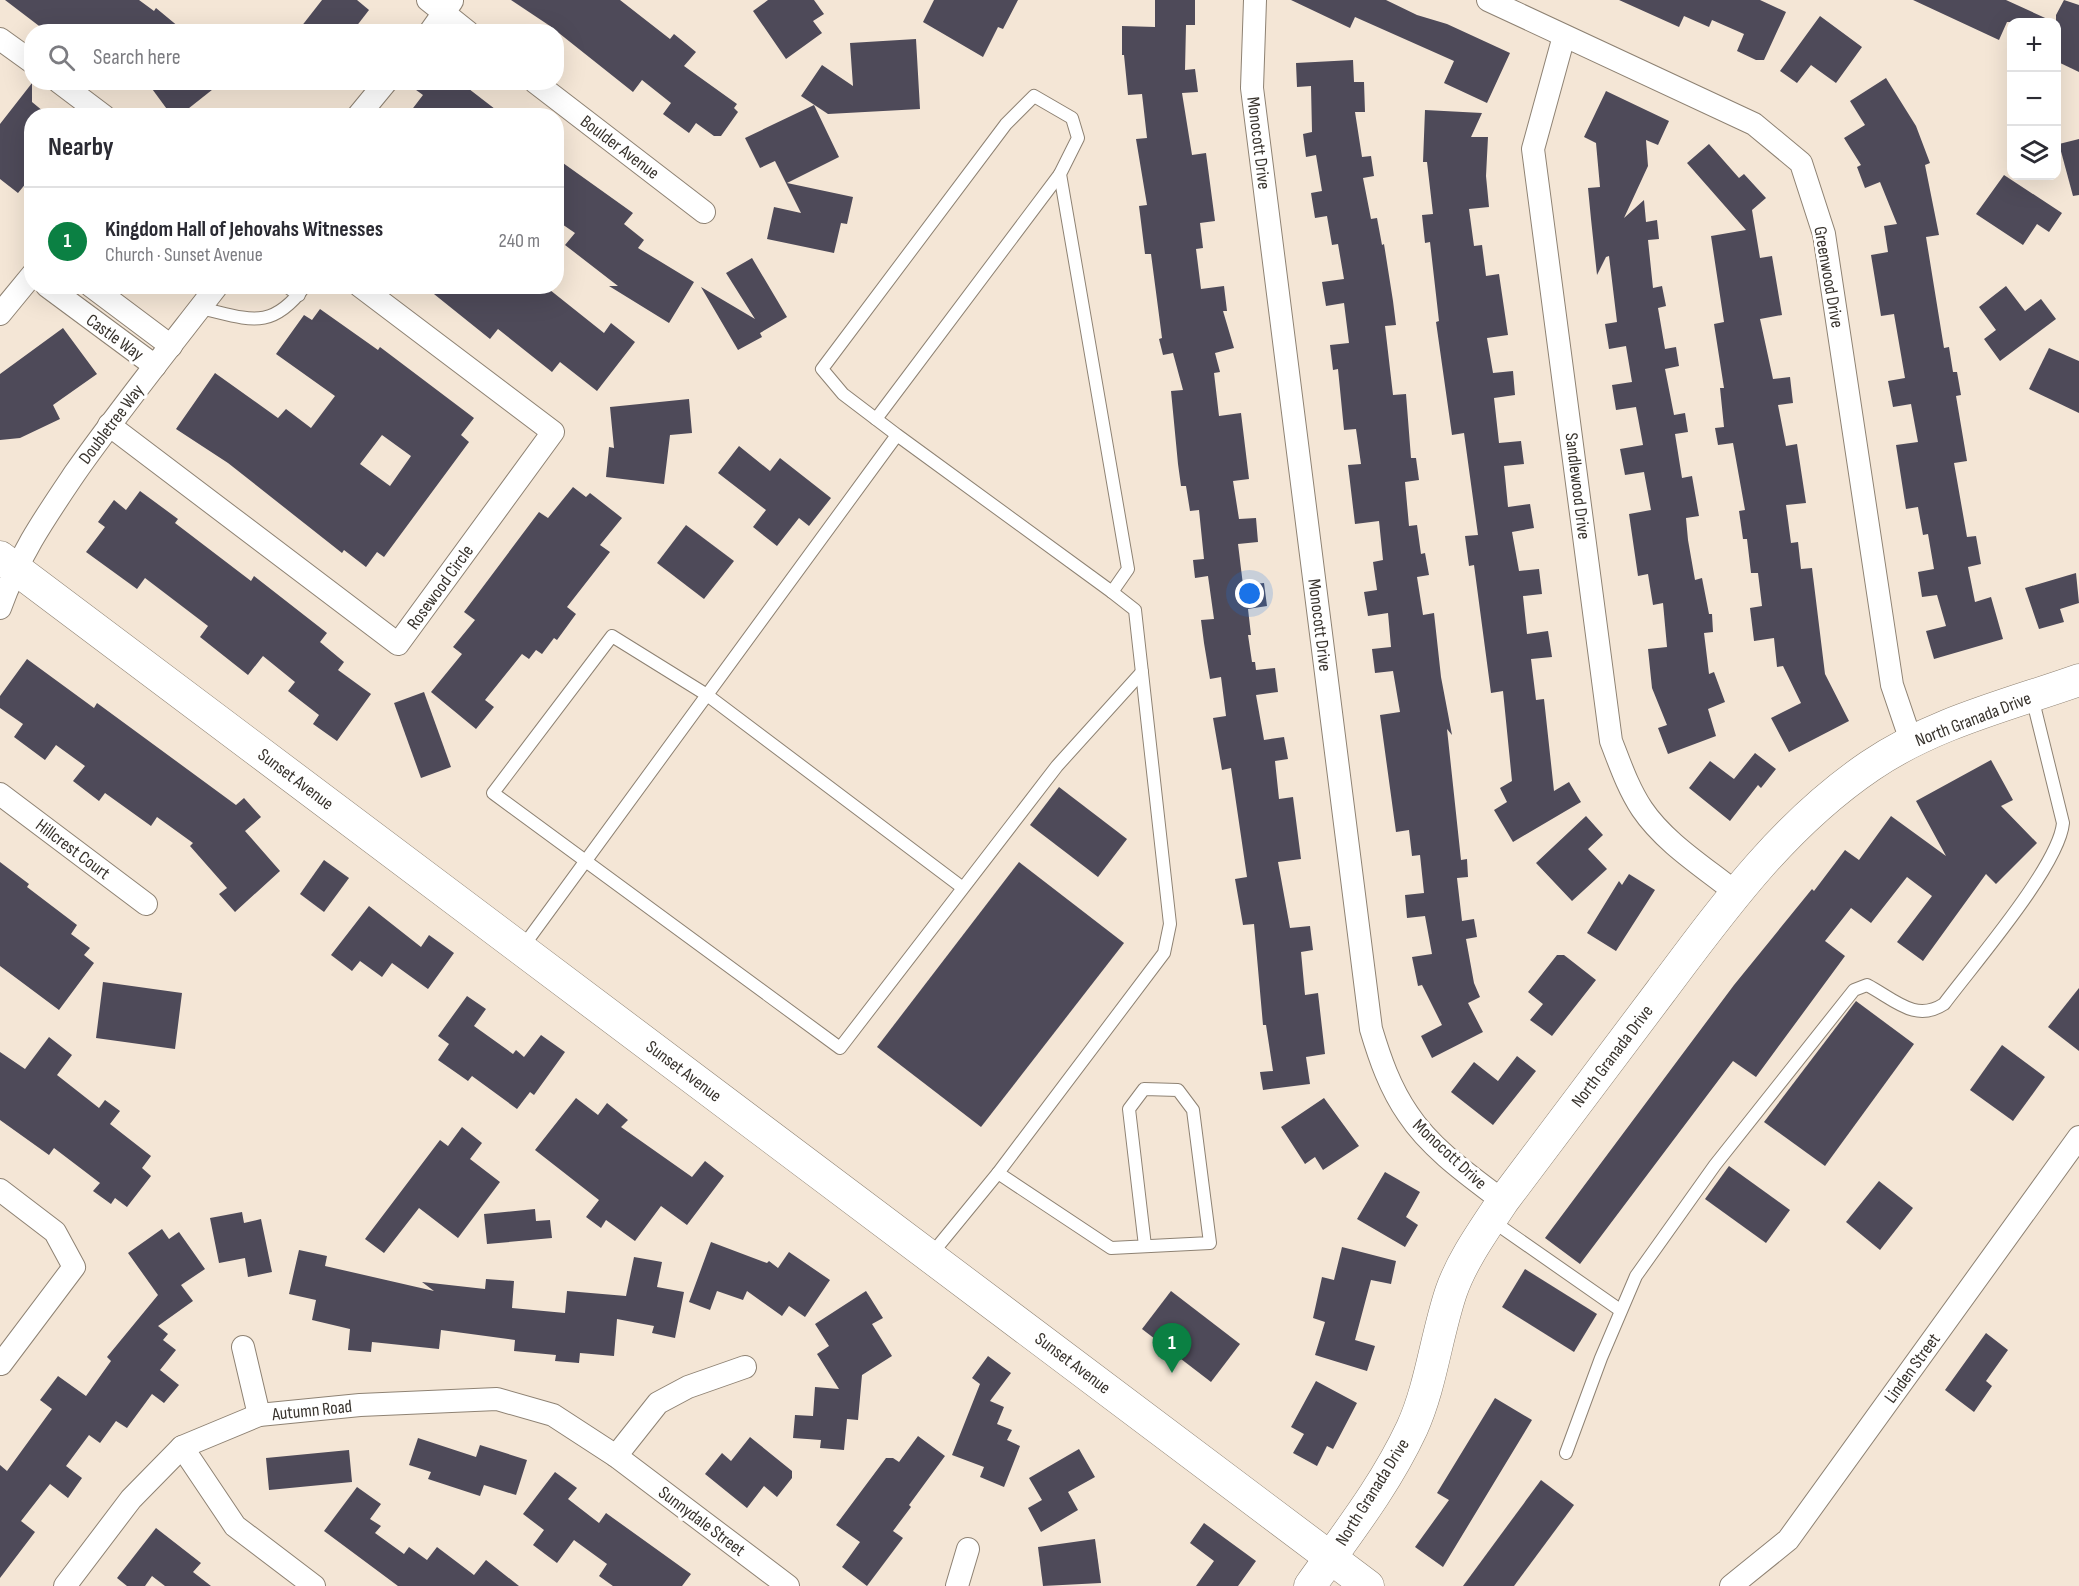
<!DOCTYPE html>
<meta charset="utf-8">
<style>
:root{--surface:#fff;--page:#f7f7f7;--text:#2b2b33;--muted:#7c7c81;--line:#e1e1e2;--accent:#0b8043}
body{margin:0;font-family:"Sofia Sans Condensed",sans-serif;background:var(--page);color:var(--text)}
.controls{position:absolute;right:18px;top:18px;display:grid;overflow:hidden;border-radius:12px;box-shadow:0 6px 24px #0002}
.controls button{width:54px;height:54px;display:grid;place-items:center;padding:0;border:0;border-bottom:2px solid var(--line);background:var(--surface);color:var(--text);font:30px sans-serif}
.you{position:absolute;left:1250px;top:594px;width:21px;height:21px;margin:-15px;border:4px solid #fff;border-radius:50%;background:#1a73e8;box-shadow:0 0 0 9px #1a73e833}
.badge{display:grid;place-items:center;width:39px;height:39px;border-radius:50%;background:var(--accent);color:#fff;font-size:20px;font-weight:700}
.pin{position:absolute;translate:-50% -50px;filter:drop-shadow(0 2px 3px #0008)}
.pin::after{content:'';position:absolute;top:32px;width:21px;height:18px;background:inherit;clip-path:polygon(0 0,100% 0,50% 100%)}
.list{margin:0;padding:0;list-style:none}
h2{display:flex;justify-content:space-between;align-items:center;height:78px;margin:0;padding:0 24px;font-size:26px}
h2 small{font-size:20px;font-weight:400;color:var(--muted)}
.list li{display:grid;grid-template-columns:39px 1fr auto;gap:18px;align-items:center;box-sizing:border-box;height:108px;padding:0 24px;border-top:2px solid var(--line)}
.list b{display:block;font-size:22px;white-space:nowrap}
.list p{margin:0;font-size:20px;white-space:nowrap;color:var(--muted)}
.list em{font-size:20px;font-style:normal;color:var(--muted)}
.icon{flex:none;width:33px;height:33px;fill:none;stroke:currentColor;stroke-width:2;stroke-linecap:round;stroke-linejoin:round}
.map{position:relative;flex:none;width:2079px;height:1586px;overflow:hidden}
.search{position:absolute;background:var(--surface);box-shadow:0 6px 24px #0002;left:24px;top:24px;width:540px;height:66px;display:flex;align-items:center;gap:15px;box-sizing:border-box;padding:0 21px;border-radius:24px;color:var(--muted);font-size:22px}
.panel{position:absolute;background:var(--surface);box-shadow:0 6px 24px #0002;left:24px;top:108px;width:540px;height:186px;border-radius:24px}
.map>svg:first-child{display:block}
.building{fill:#4e4a59;fill-rule:evenodd}
.lines{fill:none;stroke-linecap:round;stroke-linejoin:round}
.lane-casing{stroke:#8e8273;stroke-width:14}
.street-casing{stroke:#8e8273;stroke-width:24}
.secondary-casing{stroke:#8e8273;stroke-width:33}
.lane{stroke:#fff;stroke-width:12}
.street{stroke:#fff;stroke-width:22}
.secondary{stroke:#fff;stroke-width:32}
.labels{text-anchor:middle;stroke-width:6;stroke-linejoin:round;paint-order:stroke}
.street-label{font-size:18px;fill:#38332d;stroke:#fff}
</style>
<div class="map">
<svg width="2079" height="1586" viewBox="0 0 2079 1586">
<rect width="100%" height="100%" fill="#f4e6d6"/>
<g class="building">
<path d="M5 0H139L154 11 156 8 185 32H47Z"/>
<path d="M322 0H357L369 10 352 32H297Z"/>
<path d="M511 0H620L670 39 674 34 696 52 684 66 737 104 734 108 738 112 721 136H714L696 123 689 133 663 114 671 103 642 80 633 92 550 26Z"/>
<path d="M768 0H814L824 14 813 21 822 33 786 59 753 11Z"/>
<path d="M934 0H1018L1003 29 998 27 983 57 923 22Z"/>
<path d="M1155 0H1195V25H1186L1185 70 1195 69 1198 92 1182 93 1192 155 1206 153 1215 221 1200 223 1203 248 1196 249 1201 289 1224 286 1227 311H1223L1234 348 1215 353 1220 372 1214 373 1219 416 1241 413 1249 479 1233 481 1239 519 1256 518 1258 542 1238 544 1243 585 1264 583 1267 606 1248 609 1251 635H1248L1252 662H1255L1256 670 1275 668 1278 692 1256 695 1264 740 1284 737 1288 759 1275 761 1279 799 1293 797 1301 859 1278 862 1290 928 1310 926 1313 950 1301 952 1305 995 1318 993 1325 1054 1306 1057 1310 1084 1263 1090 1260 1072 1273 1071 1266 1025H1263L1254 924 1243 925 1235 879 1247 877 1231 768 1222 770 1213 718 1226 716 1221 677 1210 679 1204 643 1201 620 1214 619 1208 576 1195 578 1193 560 1204 559 1199 510 1190 511 1186 486H1181L1178 464 1171 391 1183 390 1173 353 1163 355 1159 339 1162 338 1151 254H1145L1139 206 1147 205 1136 139 1147 138 1142 94 1128 95 1124 55H1122V26L1155 27Z"/>
<path d="M1291 0H1386L1417 15 1447 24 1510 53 1487 103 1444 83 1454 61 1355 17 1350 28Z"/>
<path d="M1619 0H1760L1786 12 1764 60H1756L1737 51 1744 34 1712 20 1709 27 1684 16 1679 27Z"/>
<path d="M1913 0H2006L2054 22H2007L1999 40Z"/>
<path d="M2064 0 2079 5V72L2056 61V15Z"/>
<path d="M1820 16 1862 47 1836 83 1811 65 1797 83 1780 71Z"/>
<path d="M916 39 920 109 828 114 801 96 822 65 853 86 850 43Z"/>
<path d="M1353 60 1354 82H1364L1365 112H1355L1362 157 1371 156 1374 176 1363 178 1371 219 1377 218 1382 245 1384 244 1393 301 1396 325 1385 326 1393 395 1406 394 1411 458H1416L1419 480 1405 482 1409 526 1417 525 1421 554 1425 553 1429 575 1417 577 1423 615 1434 613 1441 677 1452 735 1447 729 1461 860 1467 859 1468 877 1457 878 1462 921 1474 919 1477 937 1466 939 1474 983 1480 997 1468 1003 1483 1032 1432 1058 1421 1036 1442 1025 1422 985 1418 986 1412 957 1432 954 1425 916 1407 918 1405 895 1424 893 1420 855 1412 856 1409 830 1396 832 1380 715 1400 712 1393 671 1375 673 1372 649 1391 647 1388 613 1368 616 1364 592 1377 590 1373 562 1383 560 1379 521 1355 524 1348 465 1361 464 1356 429 1344 430 1338 369 1333 370 1330 345 1349 343 1344 303 1326 306 1322 282 1344 279 1338 244 1332 245 1327 216 1315 218 1311 193 1322 191 1316 155 1306 157 1303 134 1312 132 1311 86 1297 87 1296 63Z"/>
<path d="M1886 78 1916 126 1930 163 1925 165 1939 235 1926 237 1944 348 1949 347 1953 372H1957L1961 395 1956 396 1967 461 1954 463 1967 537 1976 536 1981 564 1968 567 1975 602 1991 597 2003 639 1934 659 1926 631 1946 626 1937 595 1922 597 1918 572 1934 569 1928 534 1923 535 1918 507 1906 509 1896 445 1918 442 1911 404 1893 407 1888 381 1905 378 1894 314 1881 316 1871 255 1888 252 1884 226 1897 224 1880 182 1865 188 1857 167 1861 165 1844 138 1865 125 1850 101Z"/>
<path d="M147 82H222L179 116H172Z"/>
<path d="M405 82H460L504 116H407L423 95Z"/>
<path d="M32 83V102L49 116H32V176L18 193 0 179V124Z"/>
<path d="M1606 91 1669 121 1658 145 1646 140 1648 166 1624 218 1644 200 1646 222 1657 220 1659 239 1648 240 1653 288 1662 286 1666 306 1658 308 1665 349 1676 347 1679 366 1665 369 1674 415 1685 413 1688 432 1675 434 1682 478 1692 476 1699 516 1686 518 1688 540 1695 580 1702 578 1709 614H1712L1713 632 1704 633 1709 674 1714 672 1725 702 1708 709 1716 736 1668 754 1658 728 1667 725 1652 688 1648 649 1667 647 1663 603 1653 605 1648 574 1638 576 1629 514 1651 510 1644 472 1625 475 1620 449 1643 445 1636 407 1616 410 1612 385 1632 382 1626 346 1609 349 1605 324 1617 322 1609 256 1606 257 1597 275 1591 219 1588 188 1600 187 1596 143 1584 137Z"/>
<path d="M814 105 839 157 787 183 853 197 847 224 841 223 834 253 767 239 774 207 801 213 775 161 760 168 745 138Z"/>
<path d="M1425 110 1482 113 1471 137H1488L1486 176 1489 207 1469 209 1474 246 1482 245 1486 276 1499 274 1508 335 1487 338 1493 373 1513 371 1515 395 1494 398 1499 443 1521 441 1524 464 1504 466 1508 507 1530 504 1534 528 1512 532 1519 571 1539 569 1542 594 1523 596 1527 634 1548 631 1552 657 1531 659 1536 700 1544 699 1554 791 1569 782 1581 802 1513 842 1494 810 1507 802 1500 788 1512 781 1503 691 1491 693 1474 565 1469 566 1465 536 1478 535 1464 433 1452 435 1436 322 1439 321 1430 242 1425 243 1422 215 1433 214 1427 162H1423Z"/>
<path d="M2079 139V195L2073 196 2059 144Z"/>
<path d="M1709 144 1739 178 1744 174 1766 198 1752 210 1760 258 1772 256 1782 315 1760 319 1773 379 1790 377 1793 403 1778 405 1786 446 1797 444 1806 503 1786 505 1791 543 1798 542 1801 569 1812 568 1825 674 1849 721 1789 752 1771 718 1801 703 1783 666 1777 667 1774 638 1754 641 1750 608 1762 606 1758 573H1751L1747 539H1743L1739 511 1745 510 1733 443 1718 445 1715 428 1724 427 1720 388H1724L1714 324 1724 322 1711 236 1746 230 1687 163Z"/>
<path d="M556 158 633 213 624 224 644 240 638 248 694 282 669 323 609 286H618L565 245 575 233 556 220Z"/>
<path d="M2004 175 2062 213 2049 232 2037 224 2023 245 1976 214Z"/>
<path d="M752 258 787 317 760 333 762 337 738 350 701 287 755 319 726 273Z"/>
<path d="M424 286H545L604 333 611 323 635 342 597 391 560 362 552 372 498 329 490 339Z"/>
<path d="M2006 286 2025 311 2041 299 2056 319 2000 361 1984 339 1996 330 1979 307Z"/>
<path d="M320 309 378 350 380 347 474 418 461 435 469 442 384 557 377 552 366 567 344 550 342 553 228 463 176 429 215 373 278 418 286 409 311 428 335 396 276 354 304 315 312 320ZM382 435 411 456 390 486 360 464Z"/>
<path d="M63 328 97 374 53 405 60 419 20 438 0 440V374Z"/>
<path d="M2049 348 2079 361V413L2029 389Z"/>
<path d="M689 399 692 433 670 435 664 484 606 477 609 447 614 448 610 407Z"/>
<path d="M739 446 770 471 780 458 831 498 809 526 799 518 777 546 753 527 766 510 718 473Z"/>
<path d="M573 487 586 497 590 493 622 518 600 545 610 552 567 607 576 614 557 640 554 638 542 654 536 650 529 659 522 654 485 700 494 707 476 729 431 692 462 654 453 647 475 620 464 612 539 512 548 518Z"/>
<path d="M140 491 178 519 175 523 251 581 254 576 327 633 320 642 344 662 338 670 371 694 337 741 313 724 319 715 288 691 295 682 263 656 248 675 200 637 208 626 145 578 137 589 86 552 105 527 98 522 114 500 126 510Z"/>
<path d="M686 525 734 561 704 599 657 563Z"/>
<path d="M2076 573 2079 603 2060 609 2064 622 2039 629 2025 588Z"/>
<path d="M27 659 94 708 97 703 236 805 244 798 261 817 245 831 280 871 235 912 219 894 227 888 190 846 193 843 157 817 151 826 105 793 99 801 73 781 85 766 56 745 45 760 14 737 23 724 0 708V696Z"/>
<path d="M424 692 451 767 421 778 394 703Z"/>
<path d="M1755 753 1776 769 1761 788 1758 785 1730 821 1689 788 1710 761 1734 779Z"/>
<path d="M1991 760 2013 800 2001 806 2037 843 1996 884 1986 874 1923 961 1897 942 1932 896 1907 877 1871 923 1851 908 1825 941 1845 956 1756 1077 1733 1061 1580 1264 1545 1238 1734 985 1812 889 1814 891 1845 850 1859 860 1891 816 1946 856 1916 801Z"/>
<path d="M1059 787 1127 839 1098 877 1030 825Z"/>
<path d="M1586 816 1603 835 1588 849 1607 869 1572 901 1536 863Z"/>
<path d="M324 860 349 878 324 912 300 894Z"/>
<path d="M0 862 29 884 27 887 77 925 71 934 90 948 84 955 94 963 59 1010 0 966Z"/>
<path d="M1019 862 1124 943 981 1127 877 1047Z"/>
<path d="M1629 874 1655 890 1616 951 1587 933 1619 881 1622 885Z"/>
<path d="M369 906 421 947 429 935 454 953 428 989 392 963 382 977 360 961 352 971 331 955Z"/>
<path d="M1557 955H1564L1596 980 1552 1036 1530 1020 1543 1004 1528 992Z"/>
<path d="M103 982 182 993 175 1049 96 1038Z"/>
<path d="M2079 988V1051L2048 1027Z"/>
<path d="M467 996 486 1009 474 1026 513 1054 516 1050 524 1057 541 1035 565 1052 534 1095 530 1092 517 1109 472 1076 468 1081 438 1060 449 1044 438 1036Z"/>
<path d="M1856 1001 1914 1044 1825 1166 1764 1122Z"/>
<path d="M49 1037 72 1055 57 1075 99 1108 105 1100 120 1111 110 1124 151 1156 142 1168 151 1176 127 1207 115 1198 111 1204 93 1191 100 1183 54 1148 49 1155 0 1120V1052L25 1069Z"/>
<path d="M2002 1045 2045 1077 2013 1121 1970 1090Z"/>
<path d="M1517 1056 1536 1071 1493 1125 1451 1092 1474 1062 1498 1081Z"/>
<path d="M576 1098 598 1115 607 1103 628 1120 621 1127 692 1177 705 1161 724 1176 687 1225 661 1206 635 1241 606 1220 601 1228 586 1217 599 1200 535 1150Z"/>
<path d="M1324 1098 1359 1146 1323 1170 1315 1157 1305 1164 1281 1127Z"/>
<path d="M462 1127 482 1143 470 1159 500 1182 458 1238 419 1208 384 1253 365 1239 440 1140 448 1146Z"/>
<path d="M1729 1166 1790 1210 1766 1243 1705 1199Z"/>
<path d="M1385 1172 1420 1192 1406 1217 1418 1225 1405 1247 1357 1219Z"/>
<path d="M1879 1181 1913 1208 1880 1250 1846 1222Z"/>
<path d="M535 1209 536 1221 550 1220 552 1238 487 1244 484 1214Z"/>
<path d="M242 1212 244 1223 261 1219 272 1272 248 1277 245 1258 219 1263 210 1218Z"/>
<path d="M162 1229 169 1239 179 1232 205 1269 181 1285 193 1301 158 1326 168 1334 163 1340 176 1350 160 1370 179 1385 164 1403 152 1394 127 1428 116 1421 100 1443 89 1435 66 1466 82 1478 68 1498 50 1484 21 1521 35 1532 0 1578V1465L7 1471 52 1409 40 1400 58 1376 86 1396 111 1361 107 1357 158 1295 128 1253Z"/>
<path d="M711 1242 767 1263 769 1261 778 1268 789 1252 830 1280 805 1317 789 1306 782 1316 747 1291 743 1300 717 1291 710 1310 689 1302Z"/>
<path d="M1342 1247 1396 1261 1391 1284 1371 1280 1355 1340 1375 1346 1367 1371 1315 1355 1325 1322 1313 1318 1322 1277 1334 1280Z"/>
<path d="M299 1250 327 1256 325 1266 434 1291 422 1282 485 1289 486 1279 514 1281 512 1308 565 1313 567 1291 626 1296 634 1257 662 1262 657 1287 684 1292 675 1338 652 1333 654 1326 617 1319 614 1356 580 1353 579 1363 555 1361 556 1355 514 1351 515 1340 441 1330 439 1349 372 1342 371 1352 348 1350 350 1329 312 1320 316 1300 289 1294Z"/>
<path d="M1525 1269 1597 1314 1574 1352 1502 1307Z"/>
<path d="M866 1291 883 1318 872 1324 892 1356 862 1375 858 1420 847 1419 844 1450 820 1448 821 1440 793 1438 795 1415 813 1416 815 1387 839 1389 817 1354 829 1346 815 1324Z"/>
<path d="M1171 1291 1240 1344 1211 1382 1142 1329Z"/>
<path d="M1986 1333 2008 1350 1986 1381 1992 1386 1974 1412 1945 1390Z"/>
<path d="M988 1356 1011 1373 990 1401 1004 1407 997 1424 1012 1430 1007 1440 1020 1446 1004 1487 980 1477 984 1467 952 1455 980 1384 972 1378Z"/>
<path d="M1316 1381 1357 1403 1333 1449 1327 1446 1317 1466 1293 1453 1304 1434 1291 1427Z"/>
<path d="M1495 1398 1532 1420 1443 1567 1415 1547 1449 1500 1437 1493Z"/>
<path d="M918 1436 945 1456 909 1505 911 1507 893 1531 903 1538 867 1586 842 1567 860 1542 836 1525 886 1458H893L899 1462Z"/>
<path d="M750 1437 792 1471V1478L777 1497 764 1486 747 1508 705 1474 722 1453 731 1461Z"/>
<path d="M418 1438 476 1457 480 1445 527 1460 516 1495 484 1485 480 1496 428 1479 431 1472 409 1465Z"/>
<path d="M1079 1449 1095 1477 1068 1492 1078 1510 1041 1532 1028 1508 1042 1500 1029 1478Z"/>
<path d="M349 1450 352 1482 269 1490 266 1458Z"/>
<path d="M555 1472 577 1488 568 1499 599 1523 606 1513 691 1574 682 1586H613L599 1576 607 1564 574 1540 557 1563 533 1545 544 1530 523 1514Z"/>
<path d="M1541 1480 1574 1505 1514 1586H1463Z"/>
<path d="M357 1487 381 1504 370 1519 381 1526 375 1533 404 1554 409 1547 427 1560 437 1547 474 1575 486 1560 519 1586H398L324 1531Z"/>
<path d="M1204 1523 1256 1561 1238 1586H1196L1214 1561 1190 1543Z"/>
<path d="M156 1528 201 1563 193 1572 211 1586H165L152 1576 145 1586H127L117 1578Z"/>
<path d="M1095 1539 1101 1583 1043 1586 1038 1547Z"/>
</g>
<g class="lines">
<g class="lane-casing">
<g id="lane">
<path d="M286 286 299 295"/>
<path d="M200 308C249 319 271 332 305 286"/>
<path d="M876 419 1060 174"/>
<path d="M1112 592 1135 610 1170 924 1164 953 998 1173 1111 1248 1210 1243 1193 1110 1178 1090 1144 1089 1129 1109 1145 1246"/>
<path d="M963 888 707 695 612 636 493 793 840 1048 1057 766 1142 672"/>
<path d="M522 948 897 435 1112 592 1128 569 1060 174 1078 138 1072 118 1034 96 1006 124 822 369 843 394 897 435"/>
<path d="M1491 1220 1620 1310"/>
<path d="M930 1256 998 1173"/>
<path d="M1566 1453 1601 1358 1636 1276 1715 1165 1854 990 1867 985C1894 999 1915 1023 1944 1004 1973 965 2059 866 2063 823L2032 697"/>
</g>
</g>
<g class="street-casing">
<g id="street">
<path d="M428 0 468 32"/>
<path d="M1255 0 1252 88 1371 1029C1380 1059 1390 1088 1408 1114 1431 1149 1470 1176 1503 1201"/>
<path d="M1488 0 1754 124 1801 163 1824 234 1892 685 1911 741"/>
<path d="M430 32 452 1"/>
<path d="M1564 36 1533 149 1611 741C1620 764 1628 788 1642 809 1665 843 1704 867 1735 892"/>
<path d="M0 39 32 62"/>
<path d="M59 82 104 116"/>
<path d="M535 82 704 212"/>
<path d="M358 116 386 82"/>
<path d="M47 286 155 366"/>
<path d="M91 286 171 346"/>
<path d="M0 314 32 275"/>
<path d="M109 425 398 644 553 432 360 286"/>
<path d="M0 608C19 555 44 519 75 473 120 409 169 348 217 286"/>
<path d="M0 794 146 904"/>
<path d="M0 1190 55 1232 74 1267 1 1364"/>
<path d="M243 1347 259 1415"/>
<path d="M182 1447 235 1526 314 1586"/>
<path d="M616 1456 658 1403 688 1387 745 1367"/>
<path d="M65 1586 131 1499 182 1447 259 1415 360 1405 497 1399 553 1415 616 1456 788 1586"/>
<path d="M957 1586 968 1549"/>
<path d="M1731 1586 1788 1540 2079 1137"/>
</g>
</g>
<g class="secondary-casing">
<g id="secondary">
<path d="M0 557 1368 1586"/>
<path d="M1310 1586C1346 1535 1385 1486 1412 1428 1431 1386 1436 1337 1451 1292 1462 1260 1484 1230 1503 1201 1556 1131 1609 1061 1661 991 1723 908 1783 825 1870 766 1933 723 2008 705 2079 680"/>
</g>
</g>
<use href="#lane" class="lane"/>
<use href="#street" class="street"/>
<use href="#secondary" class="secondary"/>
</g>
<g class="labels">
<g class="street-label">
<text transform="translate(1259 143) rotate(83)" y="6">Monocott Drive</text>
<text transform="translate(620 147) rotate(37)" y="6">Boulder Avenue</text>
<text transform="translate(1829 277) rotate(80)" y="6">Greenwood Drive</text>
<text transform="translate(115 337) rotate(36)" y="6">Castle Way</text>
<text transform="translate(111 424) rotate(-53)" y="6">Doubletree Way</text>
<text transform="translate(1578 486) rotate(83)" y="6">Sandlewood Drive</text>
<text transform="translate(440 587) rotate(-54)" y="6">Rosewood Circle</text>
<text transform="translate(1320 625) rotate(83)" y="6">Monocott Drive</text>
<text transform="translate(1973 719) rotate(-21)" y="6">North Granada Drive</text>
<text transform="translate(296 779) rotate(37)" y="6">Sunset Avenue</text>
<text transform="translate(73 849) rotate(37)" y="6">Hillcrest Court</text>
<text transform="translate(1612 1056) rotate(-53)" y="6">North Granada Drive</text>
<text transform="translate(684 1071) rotate(37)" y="6">Sunset Avenue</text>
<text transform="translate(1450 1154) rotate(43)" y="6">Monocott Drive</text>
<text transform="translate(1073 1363) rotate(37)" y="6">Sunset Avenue</text>
<text transform="translate(1912 1368) rotate(-54)" y="6">Linden Street</text>
<text transform="translate(312 1410) rotate(-6)" y="6">Autumn Road</text>
<text transform="translate(1372 1492) rotate(-58)" y="6">North Granada Drive</text>
<text transform="translate(702 1521) rotate(37)" y="6">Sunnydale Street</text>
</g>
</g>
</svg>
<div class="controls">
<button>+</button>
<button>−</button>
<button><svg class="icon" aria-label="layers" viewBox="0 0 24 24"><path d="M12 4l9 5-9 5-9-5zM3 14l9 5 9-5"/></svg></button>
</div>
<div class="you"></div>
<div class="pin badge" style="left:1172px;top:1373px">1</div>
<div class="search"><svg class="icon" aria-label="search" viewBox="0 0 24 24"><circle cx="10" cy="10" r="6"/><path d="M15 15l6 6"/></svg>Search here</div>
<section class="panel">
<h2>Nearby<small></small></h2>
<ul class="list">
<li><span class="badge">1</span><div><b>Kingdom Hall of Jehovahs Witnesses</b><p>Church · Sunset Avenue</p></div><em>240 m</em></li>
</ul>
</section>
</div>
